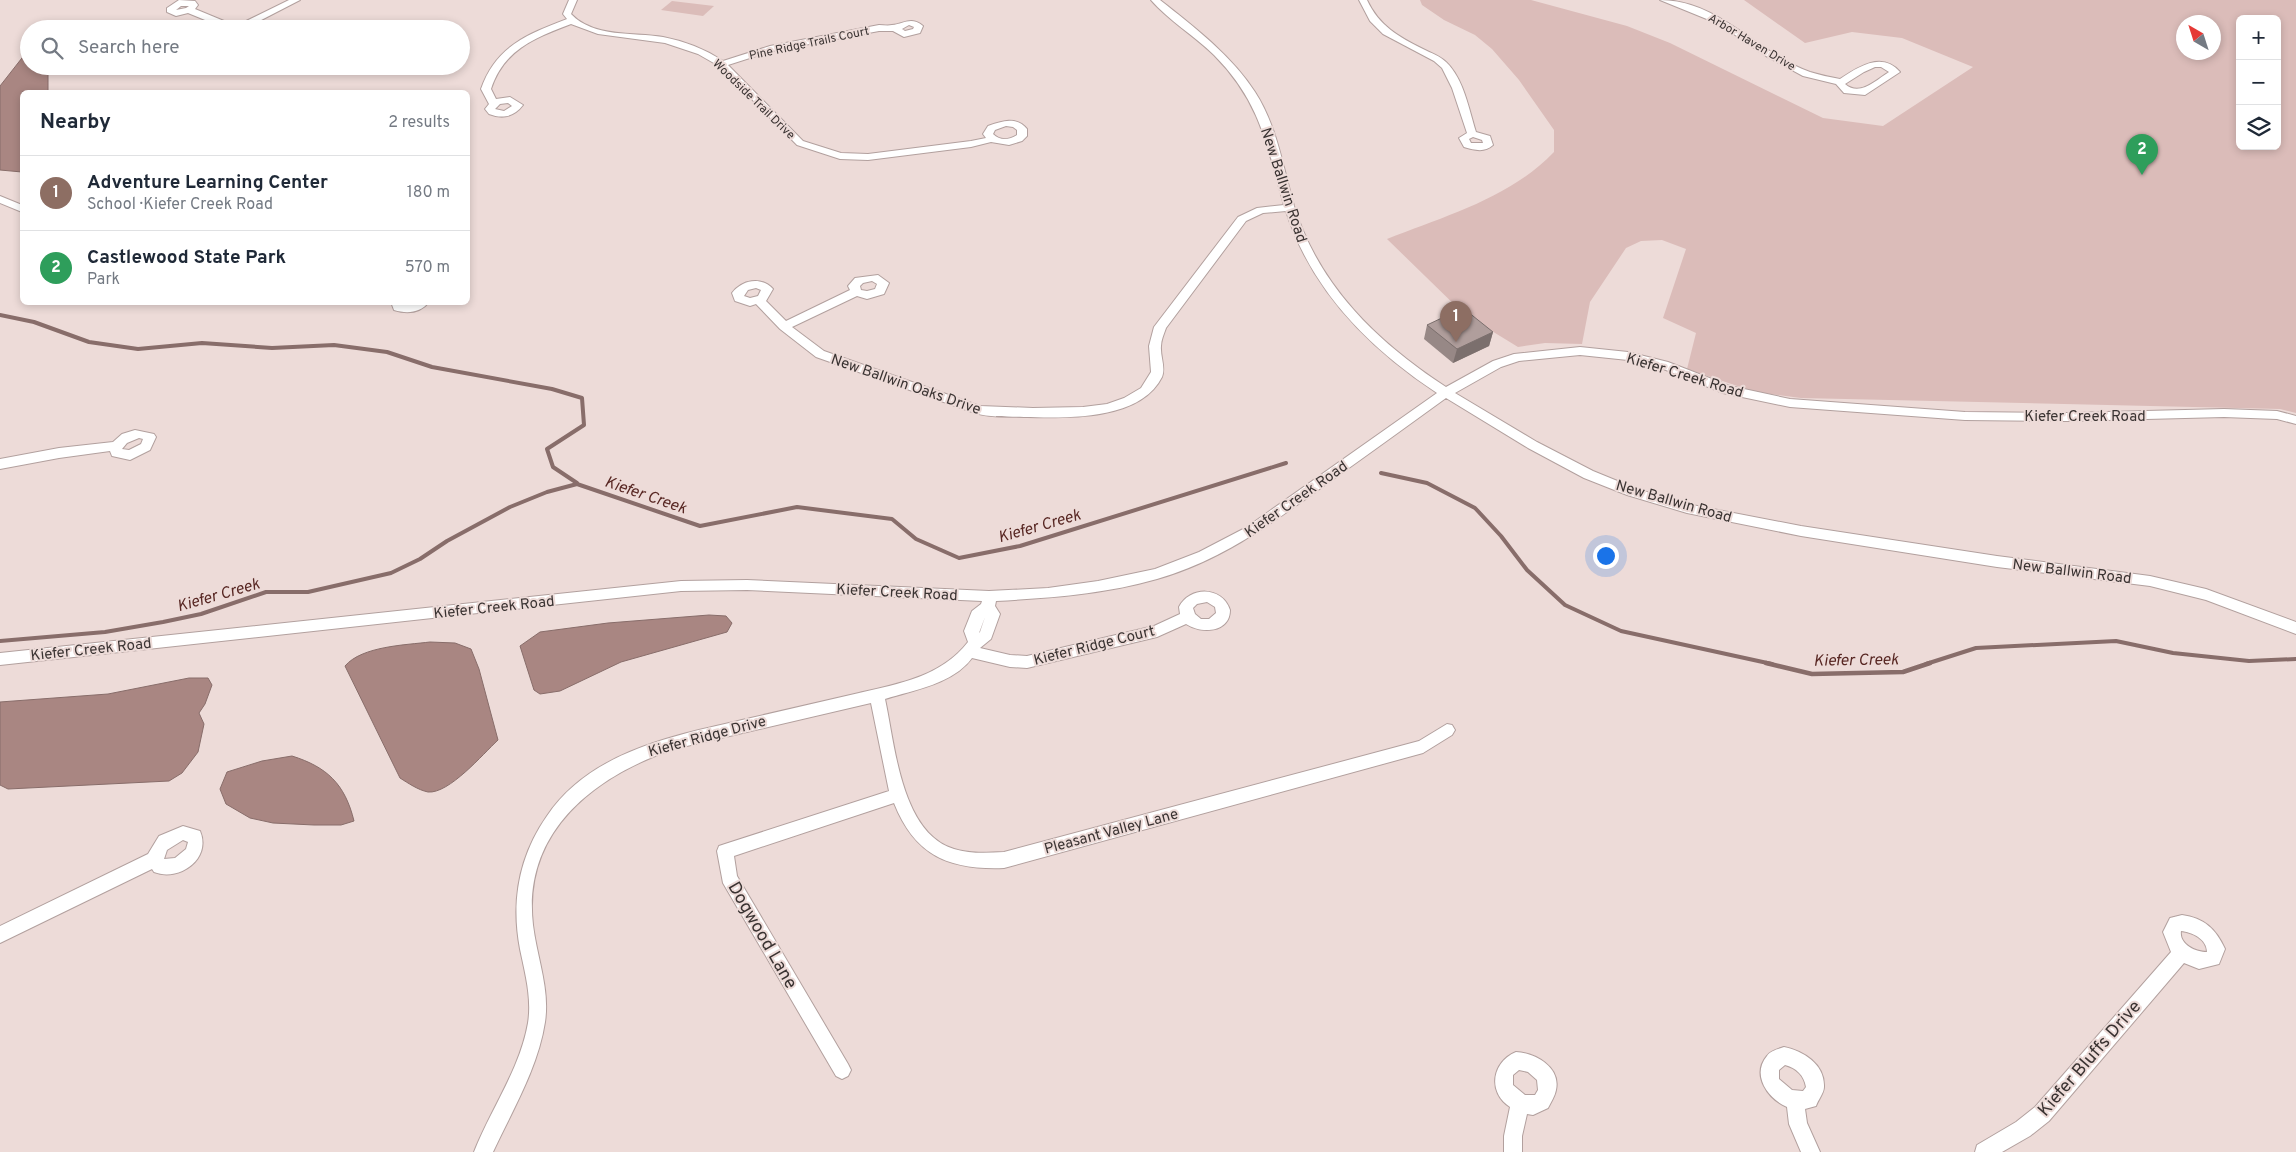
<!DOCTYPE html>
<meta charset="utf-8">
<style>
:root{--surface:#fff;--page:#f2f2f3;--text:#1f2937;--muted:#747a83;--line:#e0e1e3;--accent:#ea580c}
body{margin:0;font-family:Overpass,sans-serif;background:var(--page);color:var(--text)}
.controls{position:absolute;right:15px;top:15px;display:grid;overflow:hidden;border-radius:8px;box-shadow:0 2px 8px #0003}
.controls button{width:45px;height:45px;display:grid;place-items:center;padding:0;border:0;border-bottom:1px solid var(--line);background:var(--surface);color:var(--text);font:25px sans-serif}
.compass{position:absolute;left:2176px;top:15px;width:45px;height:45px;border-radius:50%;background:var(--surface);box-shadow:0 2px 8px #0003;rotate:321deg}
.you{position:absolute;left:1605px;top:555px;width:18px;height:18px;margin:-12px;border:4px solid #fff;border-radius:50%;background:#1a73e8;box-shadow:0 0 0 8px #1a73e833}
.badge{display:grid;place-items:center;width:32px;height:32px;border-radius:50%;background:var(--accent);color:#fff;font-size:16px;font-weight:700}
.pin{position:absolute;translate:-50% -41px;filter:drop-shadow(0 1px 2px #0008)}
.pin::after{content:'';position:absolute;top:26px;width:18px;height:15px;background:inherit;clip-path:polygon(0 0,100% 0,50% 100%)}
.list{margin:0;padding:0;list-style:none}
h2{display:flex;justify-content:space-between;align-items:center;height:65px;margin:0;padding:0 20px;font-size:21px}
h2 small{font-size:16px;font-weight:400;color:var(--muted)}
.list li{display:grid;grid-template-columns:32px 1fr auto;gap:15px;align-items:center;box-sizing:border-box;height:75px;padding:0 20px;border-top:1px solid var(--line)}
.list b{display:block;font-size:19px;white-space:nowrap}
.list p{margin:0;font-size:16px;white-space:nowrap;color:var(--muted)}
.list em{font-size:16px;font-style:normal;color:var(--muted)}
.icon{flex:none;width:28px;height:28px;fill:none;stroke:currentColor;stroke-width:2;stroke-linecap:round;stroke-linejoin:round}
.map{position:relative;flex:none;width:2296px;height:1152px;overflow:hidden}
.search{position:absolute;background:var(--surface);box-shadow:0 2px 8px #0003;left:20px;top:20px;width:450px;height:55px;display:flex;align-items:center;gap:12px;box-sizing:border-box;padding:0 18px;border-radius:28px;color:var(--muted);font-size:19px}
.panel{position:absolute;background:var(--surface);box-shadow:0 2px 8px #0003;left:20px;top:90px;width:450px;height:215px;border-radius:8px}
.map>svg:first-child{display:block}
.green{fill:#dbbcb9;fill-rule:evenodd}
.water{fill:#a98682;stroke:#886d6a}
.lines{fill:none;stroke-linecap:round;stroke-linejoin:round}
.stream-far1{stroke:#886d6a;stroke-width:4}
.stream{stroke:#886d6a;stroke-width:4.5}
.minor-casing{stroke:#b2a09e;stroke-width:2}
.minor{fill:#fff;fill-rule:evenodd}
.wall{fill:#978886}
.shaded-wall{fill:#7b6f6d}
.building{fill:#b09e9c;stroke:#7b6f6d}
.labels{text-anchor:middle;stroke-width:4;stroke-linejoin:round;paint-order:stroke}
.far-street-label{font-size:12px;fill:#3a3332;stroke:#eddbd8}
.street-label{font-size:15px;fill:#3a3332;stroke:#eddbd8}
.water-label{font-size:16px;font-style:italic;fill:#582723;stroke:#eddbd8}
.near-street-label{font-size:18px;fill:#3a3332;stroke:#eddbd8}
</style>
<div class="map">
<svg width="2296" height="1152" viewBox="0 0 2296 1152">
<rect width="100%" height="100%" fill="#eddbd8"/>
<g class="green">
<path d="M1420 0H1531L1627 26 1670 43 1823 118 1883 126 1973 67 1902 38 1852 32 1805 43 1744 0H2296V413L2280 409 1801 398 1755 392 1687 369 1696 333 1663 318 1686 249 1662 240 1641 241 1626 248 1590 302 1582 344 1545 343 1518 347 1464 314 1387 239C1445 216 1510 198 1554 152V130L1519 80 1492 49 1475 35 1444 20 1422 5ZM2240 19H2277V146H2240ZM2184 22H2214V52H2184Z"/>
<path d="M672 1 714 6 703 16 661 10Z"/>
</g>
<g class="water">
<path d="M29 49V66H45L48 74V92H22V172L0 170V86Z"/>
<path d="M709 615 726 616 732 623 727 632 621 662 560 691 540 694 534 690 520 646 540 632 608 623Z"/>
<path d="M430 642 455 643 471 649 479 669 498 740C483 754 449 794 428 792 418 790 408 783 400 778L345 666C362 646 406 645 430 642Z"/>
<path d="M189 678H208L212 685 205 704 199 713 204 724 198 752 182 773 169 781 8 789 0 785V702L108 694Z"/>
<path d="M292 756C327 767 345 784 354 821L341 825H314L273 823 250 818 226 804 220 789 227 772 262 761Z"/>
</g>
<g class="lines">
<g class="stream-far1">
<path d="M0 315 34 322 89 342 138 349 202 343 272 348 334 345 387 352 432 367 552 389 582 398 584 425 547 449 553 467 577 483"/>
<path d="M1381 473 1427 483 1475 508 1501 536 1527 570 1565 605 1621 631 1772 664"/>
<path d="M0 641 105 632 163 622 201 614 266 592H308L391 573 420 559 447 541 510 507 547 492 577 484 700 526 797 507 892 519 916 539 959 558 1020 546 1286 463"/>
<path d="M1926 664 1976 648 2116 641 2173 653 2249 661 2296 659"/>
</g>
<path class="stream" d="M1766 663 1812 674 1903 672 1930 663"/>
<g class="minor-casing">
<g id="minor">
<path d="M179 0 195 1 198 5 195 9 236 26 289 0H300L244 29H227L188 13 176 16 167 12V8ZM181 6H189L186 8 176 10Z"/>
<path d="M569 0H577L571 14C594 38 633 32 663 37 684 41 705 49 723 61L770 46 879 25C883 25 888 26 892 25 904 24 911 16 923 26L920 33 904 37 893 31H879L772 51 728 65 803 141 841 153 868 154 971 141 986 138 983 134 988 126C1002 121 1016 116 1027 129V136L1022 141 1009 145 991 142 971 147 868 160 840 159 797 145 719 66 698 54 665 43 598 34 571 24C535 38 504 49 491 89L496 99 510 97 523 105C514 117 502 119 489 114L485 109 489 104 481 89C496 46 528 34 567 19L563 14ZM909 25 914 27 913 29 905 31 902 29ZM508 103 512 106 504 111 495 109 500 104ZM1006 126 1013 127 1017 130V135C1009 140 1000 141 993 134L995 130Z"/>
<path d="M1151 0H1160C1194 27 1231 55 1255 92 1277 126 1283 167 1294 206 1319 286 1377 342 1446 387L1493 361 1514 354 1580 347 1628 352 1668 362 1730 386 1790 399 1965 412 2068 413 2224 409 2277 411 2296 416V424L2277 419 2224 417 2068 421 1965 420 1790 407 1723 393 1661 368 1628 360 1580 355 1519 361 1501 367 1455 393 1537 442 1593 471 1637 489 1687 504 1801 526 1997 556 2150 576 2206 589 2296 622V634L2206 600 2150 586 1997 567 1801 536 1687 513 1627 495 1584 478 1528 448 1446 398C1406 427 1366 456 1325 485 1272 523 1221 561 1157 579 1105 594 1050 598 996 601L995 606 1000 614 991 639 980 648 1010 655 1027 656 1154 626 1180 614 1179 607C1190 586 1222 586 1230 610 1230 633 1201 634 1186 624L1157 637 1027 668 1010 667 972 658C953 684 914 690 885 699 895 745 901 833 954 849 970 854 987 853 1004 852L1419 741 1447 724 1452 725 1455 730 1452 735 1423 753 1004 868C949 870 915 856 894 803L734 856 737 876 848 1064 851 1070 848 1076 842 1079 836 1076 723 883 717 851 719 846 725 844 889 791 871 703 674 749C595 776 522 831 533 925 537 958 550 989 545 1022 538 1068 512 1111 493 1152H474C491 1109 520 1069 528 1023 532 998 525 973 520 949 511 902 519 856 547 816 590 752 672 736 742 720 781 711 820 702 859 693 899 684 942 676 968 642L964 631 972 611 981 604 982 601 747 590 681 591 0 665V653L681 581 747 580 989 591 1048 588 1098 581 1155 569 1199 552 1247 527 1437 393C1369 348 1311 290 1286 211L1263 213 1246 221 1166 328C1164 334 1161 340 1161 346 1160 357 1166 367 1162 377 1140 421 1066 418 1024 417 1008 416 991 418 975 413L816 357 780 329 756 304 750 306 735 301 732 293C742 280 761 276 773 289L766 301 786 321 850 290 848 286 855 278 878 275 889 283 884 294 867 299 857 296 792 327 824 351 980 406 1033 408 1083 407 1107 404 1124 398 1141 388 1151 372 1149 346 1154 327 1238 217 1257 208 1284 205C1267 145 1260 101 1214 55 1195 36 1168 20 1151 0ZM872 281 877 284 875 289 867 291 861 290 860 286 863 283ZM756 288 761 290 758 296 750 298 744 296 748 290ZM1207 602 1215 607 1216 613 1209 619H1201L1195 614 1193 608 1197 604ZM985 617 980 632 979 633Z"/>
<path d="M1359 0H1367C1379 26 1399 37 1423 49 1431 53 1440 56 1446 62 1464 79 1469 110 1476 132L1490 136 1493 145C1484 153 1475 150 1464 147L1459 138 1467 133 1452 88 1442 68 1434 61 1383 34 1370 21ZM1473 137 1482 140 1483 143H1471L1469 139Z"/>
<path d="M1660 0C1719 0 1757 53 1810 72 1819 75 1830 77 1840 79 1858 67 1882 51 1900 72L1865 95 1844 93 1836 84 1803 76 1766 56 1719 24ZM1875 67H1881L1889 72C1876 80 1860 97 1845 84L1864 72Z"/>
<path d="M0 196 22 205V212L0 203Z"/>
<path d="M391 302H403V305C412 305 420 302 429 302 420 313 407 314 394 310Z"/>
<path d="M135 430 154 434 156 437 150 450 130 460 112 456 110 451 59 458 0 469V459L59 448 113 442 122 434ZM139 438 143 439 141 444 129 450 122 449 127 443Z"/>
<path d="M183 826 200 831C212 859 179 882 154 872L152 869 0 943V926L148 854 159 836ZM183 840 188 842 186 849 175 858 164 859 167 850Z"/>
<path d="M2182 915C2204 918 2216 929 2225 949L2219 964 2199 969 2184 963 2049 1121 2030 1136 2002 1152H1975L1977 1145 2016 1122 2035 1107 2171 952 2163 932 2170 918ZM2181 931C2192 932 2207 939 2207 952 2195 952 2179 944 2181 931Z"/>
<path d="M1784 1047C1803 1051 1825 1064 1824 1087 1824 1093 1818 1100 1816 1106L1805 1109 1807 1123 1820 1152H1801L1789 1124 1787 1107C1768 1099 1751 1075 1767 1056 1770 1051 1778 1049 1784 1047ZM1785 1065C1796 1068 1804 1075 1806 1087L1803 1091 1792 1090 1779 1079V1070Z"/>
<path d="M1516 1052C1535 1053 1561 1067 1556 1090 1555 1096 1551 1102 1548 1108L1533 1115 1527 1114 1522 1136V1152H1504V1136L1510 1107C1487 1092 1492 1062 1516 1052ZM1519 1070 1528 1072 1537 1080 1538 1090 1535 1095H1525L1513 1085V1075Z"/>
</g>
</g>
<use href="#minor" class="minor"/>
</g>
<path class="wall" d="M1427 325 1493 332 1489 346 1453 363 1424 339Z"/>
<path class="shaded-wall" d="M1493 332 1489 346 1453 363 1457 349Z"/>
<path class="building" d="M1463 308 1493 332 1457 349 1427 325Z"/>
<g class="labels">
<g class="far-street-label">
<text transform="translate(1752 42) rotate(31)" y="4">Arbor Haven Drive</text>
<text transform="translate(809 43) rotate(-12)" y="4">Pine Ridge Trails Court</text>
<text transform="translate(754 99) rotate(44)" y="4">Woodside Trail Drive</text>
</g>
<g class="street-label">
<text transform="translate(1284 185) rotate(72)" y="5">New Ballwin Road</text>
<text transform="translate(1685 375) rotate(17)" y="5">Kiefer Creek Road</text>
<text transform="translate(906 384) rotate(19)" y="5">New Ballwin Oaks Drive</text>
<text x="2085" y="421">Kiefer Creek Road</text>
<text transform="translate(1296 499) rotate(-35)" y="5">Kiefer Creek Road</text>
<text transform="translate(1674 501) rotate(16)" y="5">New Ballwin Road</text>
<text transform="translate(2072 571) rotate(7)" y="5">New Ballwin Road</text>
<text transform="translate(897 592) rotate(3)" y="5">Kiefer Creek Road</text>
<text transform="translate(494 607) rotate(-6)" y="5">Kiefer Creek Road</text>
<text transform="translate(1094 645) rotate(-14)" y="5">Kiefer Ridge Court</text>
<text transform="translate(91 649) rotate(-6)" y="5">Kiefer Creek Road</text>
<text transform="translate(707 736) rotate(-15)" y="5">Kiefer Ridge Drive</text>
<text transform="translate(1111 831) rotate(-15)" y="5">Pleasant Valley Lane</text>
</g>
<g class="water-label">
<text transform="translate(646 494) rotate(19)" y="6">Kiefer Creek</text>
<text transform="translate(1039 525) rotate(-16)" y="6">Kiefer Creek</text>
<text transform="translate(218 594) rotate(-16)" y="6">Kiefer Creek</text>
<text transform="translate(1856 659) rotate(-1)" y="6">Kiefer Creek</text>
</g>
<g class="near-street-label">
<text transform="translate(763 935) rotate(60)" y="6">Dogwood Lane</text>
<text transform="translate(2089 1058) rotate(-49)" y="6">Kiefer Bluffs Drive</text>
</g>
</g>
</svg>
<div class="controls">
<button>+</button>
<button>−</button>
<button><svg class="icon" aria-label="layers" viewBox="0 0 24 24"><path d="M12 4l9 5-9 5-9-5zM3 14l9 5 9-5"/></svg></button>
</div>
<svg class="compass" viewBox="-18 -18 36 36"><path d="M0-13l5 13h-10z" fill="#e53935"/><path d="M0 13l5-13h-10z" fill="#747a83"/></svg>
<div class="you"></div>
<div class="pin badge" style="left:1456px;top:342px;background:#8d6e63">1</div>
<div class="pin badge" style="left:2142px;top:175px;background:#2e9e5b">2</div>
<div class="search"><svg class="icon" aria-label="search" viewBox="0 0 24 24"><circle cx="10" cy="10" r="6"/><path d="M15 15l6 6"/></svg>Search here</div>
<section class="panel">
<h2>Nearby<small>2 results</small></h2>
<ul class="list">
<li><span class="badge" style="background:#8d6e63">1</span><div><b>Adventure Learning Center</b><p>School · Kiefer Creek Road</p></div><em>180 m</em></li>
<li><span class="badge" style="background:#2e9e5b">2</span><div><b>Castlewood State Park</b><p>Park</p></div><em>570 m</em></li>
</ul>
</section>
</div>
